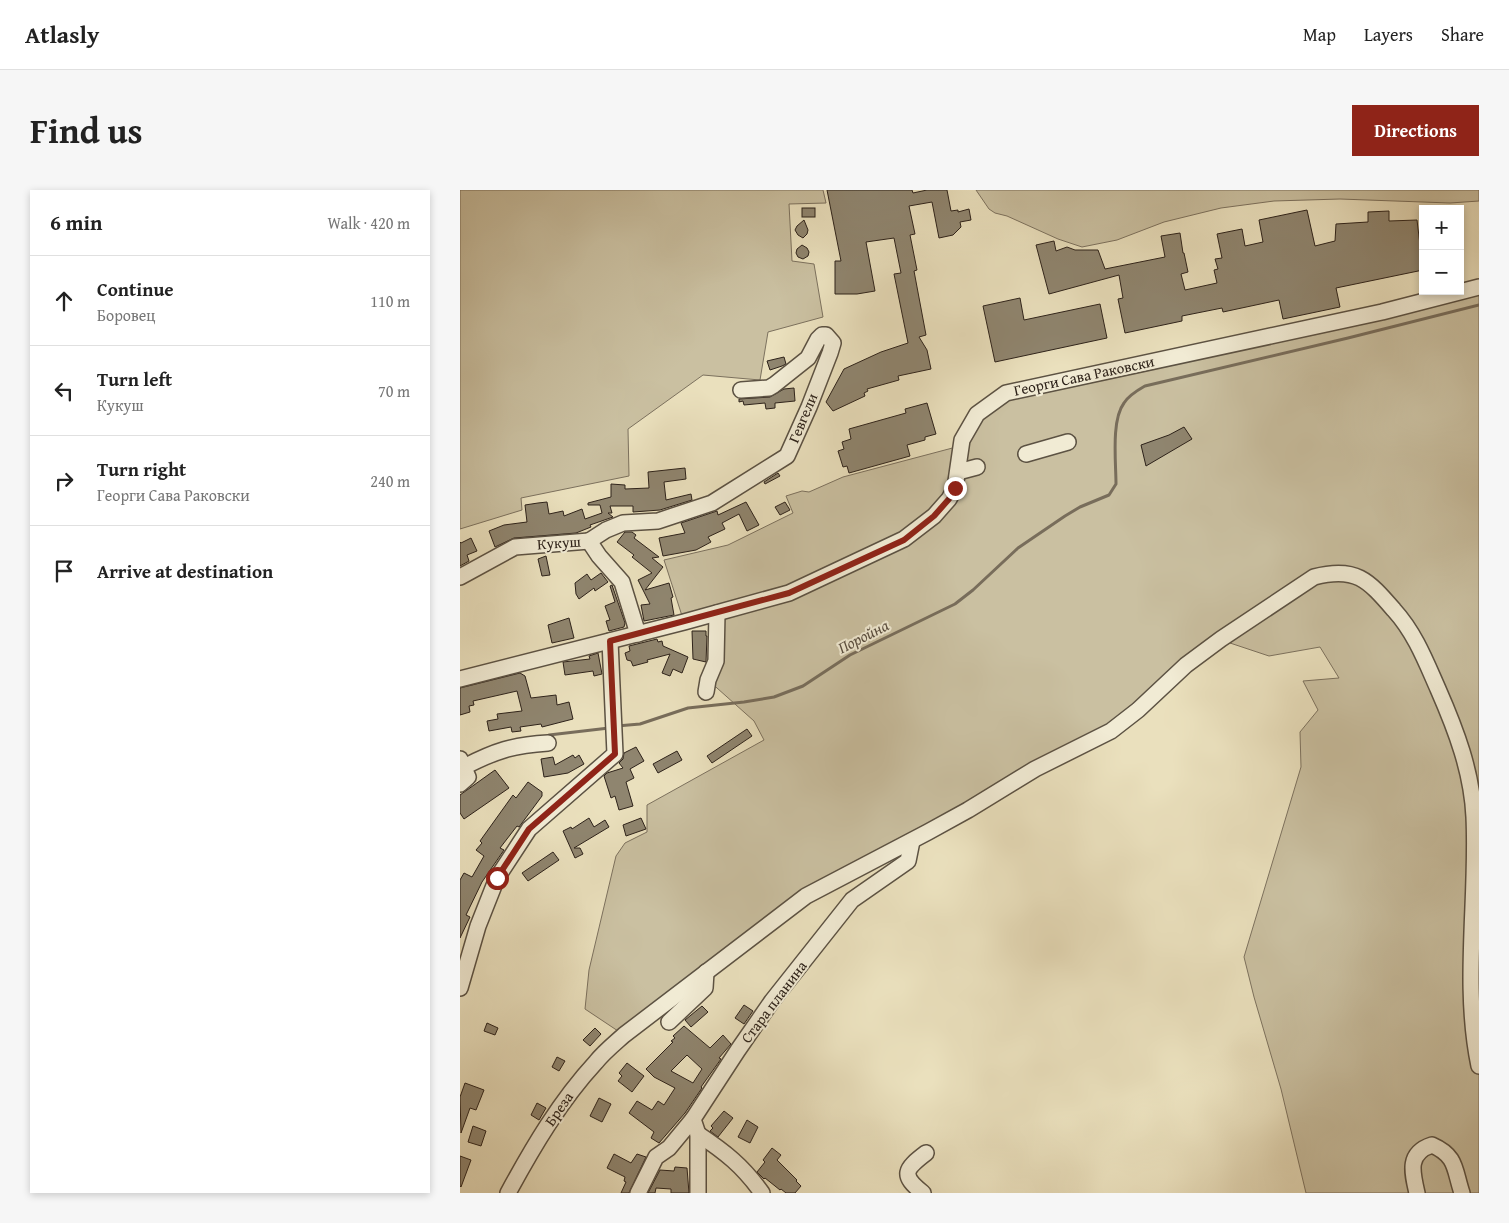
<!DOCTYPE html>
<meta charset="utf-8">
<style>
:root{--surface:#fff;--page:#f6f6f6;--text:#222;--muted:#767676;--line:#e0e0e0;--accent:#8f2418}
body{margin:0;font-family:"Gentium Book Plus",serif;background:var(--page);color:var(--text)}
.controls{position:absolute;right:15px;top:15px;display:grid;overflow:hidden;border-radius:0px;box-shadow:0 2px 8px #0003}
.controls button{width:45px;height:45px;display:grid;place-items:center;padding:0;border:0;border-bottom:1px solid var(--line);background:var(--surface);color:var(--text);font:25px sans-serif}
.stop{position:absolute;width:15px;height:15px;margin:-11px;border:4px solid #8f2418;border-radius:50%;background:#fff}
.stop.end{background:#8f2418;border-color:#fff;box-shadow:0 1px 5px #0008}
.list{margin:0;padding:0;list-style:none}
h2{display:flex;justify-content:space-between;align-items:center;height:65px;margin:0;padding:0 20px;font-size:21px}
h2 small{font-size:16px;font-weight:400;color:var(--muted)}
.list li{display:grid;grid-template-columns:32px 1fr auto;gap:15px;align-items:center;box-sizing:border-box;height:90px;padding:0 20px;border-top:1px solid var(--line)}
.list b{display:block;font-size:19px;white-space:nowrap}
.list p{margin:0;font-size:16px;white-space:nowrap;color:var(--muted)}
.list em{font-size:16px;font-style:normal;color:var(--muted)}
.icon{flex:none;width:28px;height:28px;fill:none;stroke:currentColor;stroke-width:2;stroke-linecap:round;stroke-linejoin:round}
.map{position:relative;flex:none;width:1019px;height:1003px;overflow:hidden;border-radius:0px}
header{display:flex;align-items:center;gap:30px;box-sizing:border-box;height:70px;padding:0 25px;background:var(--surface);border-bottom:1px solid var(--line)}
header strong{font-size:24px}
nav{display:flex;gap:28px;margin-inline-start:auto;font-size:18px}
.intro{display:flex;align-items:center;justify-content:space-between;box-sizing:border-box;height:120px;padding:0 30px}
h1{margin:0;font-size:35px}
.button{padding:12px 22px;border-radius:0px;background:var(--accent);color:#fff;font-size:18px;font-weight:700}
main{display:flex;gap:30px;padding:0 30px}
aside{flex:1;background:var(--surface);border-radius:0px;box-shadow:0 2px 8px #0003}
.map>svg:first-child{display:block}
.green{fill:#cac0a1;stroke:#7c715e}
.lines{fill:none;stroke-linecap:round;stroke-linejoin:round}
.stream{stroke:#786d5b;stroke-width:3}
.building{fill:#8f856f;stroke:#2d221a;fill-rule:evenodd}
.minor-casing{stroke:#5c5243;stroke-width:18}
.minor{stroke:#f1ebd4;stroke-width:15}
.route{stroke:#8f2418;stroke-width:6}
.labels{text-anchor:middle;stroke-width:4;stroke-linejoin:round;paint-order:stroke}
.street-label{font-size:15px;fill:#2d221a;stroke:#f1ebd4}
.water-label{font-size:16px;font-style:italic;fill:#594e40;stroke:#f1ebd4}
</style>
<header>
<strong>Atlasly</strong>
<nav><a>Map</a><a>Layers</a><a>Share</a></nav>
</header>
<div class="intro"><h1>Find us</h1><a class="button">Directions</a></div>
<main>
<aside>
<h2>6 min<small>Walk · 420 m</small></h2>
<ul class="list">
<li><svg class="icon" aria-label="ahead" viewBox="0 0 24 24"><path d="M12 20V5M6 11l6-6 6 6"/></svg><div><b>Continue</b><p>Боровец</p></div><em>110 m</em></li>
<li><svg class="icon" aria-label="left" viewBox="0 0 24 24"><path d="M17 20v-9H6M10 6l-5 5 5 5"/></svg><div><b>Turn left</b><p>Кукуш</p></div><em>70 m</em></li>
<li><svg class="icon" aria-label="right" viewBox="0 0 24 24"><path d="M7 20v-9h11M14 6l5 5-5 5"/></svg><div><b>Turn right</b><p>Георги Сава Раковски</p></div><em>240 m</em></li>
<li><svg class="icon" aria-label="arrive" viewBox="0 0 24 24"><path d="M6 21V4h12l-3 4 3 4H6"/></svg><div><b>Arrive at destination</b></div></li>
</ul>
</aside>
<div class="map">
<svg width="1019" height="1003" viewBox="0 0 1019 1003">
<rect width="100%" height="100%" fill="#eae0bd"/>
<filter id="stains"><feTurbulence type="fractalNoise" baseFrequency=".004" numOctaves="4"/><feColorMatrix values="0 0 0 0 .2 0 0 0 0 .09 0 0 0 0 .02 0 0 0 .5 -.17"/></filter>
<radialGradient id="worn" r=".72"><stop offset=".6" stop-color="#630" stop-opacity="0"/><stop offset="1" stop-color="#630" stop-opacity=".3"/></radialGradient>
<g class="green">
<path d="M0 0H363L366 13 329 14 332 71 354 74 363 127 308 142 300 190 243 185 168 239 169 286 61 308 62 320 0 339Z"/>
<path d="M516 0H1019V11L990 13 880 9 814 11 761 18 704 32 657 50 622 57 598 49 547 26 535 23 529 19Z"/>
<path d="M1019 97V1003H846L821 899 794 807 784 767 841 577 840 542 858 520 843 491 879 488 860 457 809 466 761 450 678 520 346 706 164 845 125 819 129 780 156 666 165 653 187 642V615L304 550 294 531 248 490 257 423 224 432 204 370 268 355 333 323 326 306 342 301 349 302 383 287 500 256 502 250 546 203Z"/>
</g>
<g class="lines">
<g class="stream">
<path d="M157 536 180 534 228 518 284 512 314 507 343 496 390 465 495 414 513 400 558 358 605 326 620 317 649 305 656 294C656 273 651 230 664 213 669 205 678 200 685 196L888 148 1019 115"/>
<path d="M89 545 149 538"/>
</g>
</g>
<g class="building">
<path d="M367 0H452L453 3 467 0H487L491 21 498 20V22L509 19 511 30 500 32 501 37 493 45 479 48 472 12 449 16 455 44 450 45 457 80 454 81 466 145 459 147 467 160 471 179 438 186 439 190 407 199 408 201 404 203 405 206 373 221 366 212 384 179 421 162 448 153 434 84 441 83 434 48 406 52 415 101 397 104H375V71H381Z"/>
<rect x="342" y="18" width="13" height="9"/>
<path d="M847 20 855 56 875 51 876 34 908 32V22L929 21V31L957 30 963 80 876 98 880 117 823 129 819 110 763 122 762 118 722 126V131L665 143 658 109 663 108 659 85 589 104 576 55 594 51 596 61 607 57 615 60H638L645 79 705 67 701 46 720 43 723 63H724L728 82 721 84 725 100 757 93 754 80 758 79 755 69 762 68 757 44 782 39 785 56 803 52 799 30Z"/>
<path d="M344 30 348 40 347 44 343 48 338 45 335 40 337 36Z"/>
<path d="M342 55 347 58 349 62 348 66 343 69 338 67 336 63 337 59Z"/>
<path d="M560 108 564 130 640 114 647 148 535 172 523 116Z"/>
<path d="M324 167 326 174 322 176 310 180 307 171Z"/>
<path d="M334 198 335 211 315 213V218L306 219 305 213 284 215 283 211 279 212V209L310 207 324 199Z"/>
<path d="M467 213 476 244 465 247V250L447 255 450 266 389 283 387 276 383 277 378 261 384 259 382 252 391 249 389 239 446 223 445 219Z"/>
<path d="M724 237 732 249 686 276 681 255 709 245Z"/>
<path d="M225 278 226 289 204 292 206 310 231 304 232 310 200 320 173 322V316H150L152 323H148L153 327 130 335 131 337 116 343 54 348 35 357 29 341 44 335 67 332 65 315 78 313 87 312 89 324 103 321 104 326 122 319 125 329 142 323 140 315H128V313L151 307V294L165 295V299L189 298 188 282Z"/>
<path d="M318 283 320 286 305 294 304 292Z"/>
<path d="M286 312 299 335 287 341 279 324 262 333 265 339 248 347 251 352 236 360 203 366 199 348 225 343 221 333 257 321 258 325Z"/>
<path d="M325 312 330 320 320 325 315 317Z"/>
<path d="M165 342H172L176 345 174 348 199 367 192 368 203 377 185 400 209 393 213 407 211 408 214 425 184 431 181 415 190 414 178 390 192 383 172 367 174 365 157 352Z"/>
<path d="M11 348 17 361 7 365 9 371 0 376V352L1 353Z"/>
<path d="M86 366 90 385 82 386 78 369Z"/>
<path d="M141 383 148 392 135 401 134 398 119 409 116 404 115 393 127 384 131 390Z"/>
<path d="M152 395 165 433 164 437 149 441 146 431 150 430 145 416 155 412 150 396Z"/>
<path d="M109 428 114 448 92 453 88 435Z"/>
<path d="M232 441H246V446H247L246 472 233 469Z"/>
<path d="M197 449 198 452 202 451 203 456 228 467 222 483 213 479 210 486 202 483 210 464 187 470 188 472 173 476 171 471 167 470 165 463 170 461 169 456Z"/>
<path d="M138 463 142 484 134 486 133 481 105 485 103 472 130 469 129 466Z"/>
<path d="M60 483 65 486 71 508 96 505 97 515 109 512 113 529 82 537 81 534 60 537 61 541 52 542 51 537 29 541 27 531 38 529 37 524 62 521 57 501 13 511 14 515 9 516 10 522 0 525V498Z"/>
<path d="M287 539 292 546 252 573 247 566Z"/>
<path d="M176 557 184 571 170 579 174 588 166 592 173 616 159 620 155 606 151 608 144 586 147 583 163 578 159 573 163 569 164 563Z"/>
<path d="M217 561 222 570 198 583 193 574Z"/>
<path d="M113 565 115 568 119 565 124 574 108 583 84 587 81 569 93 567 95 575Z"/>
<path d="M35 580 49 598 4 629 0 623V605Z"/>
<path d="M68 592 82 602V606L59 637 57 636 40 658 44 660 22 692 6 725 10 727 0 748V690L4 683 12 687 24 666 16 660 22 653 20 651 53 605 56 608Z"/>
<path d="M129 628 134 637 145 630 149 637 114 658H120L123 664 115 668 103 641 111 637 112 639Z"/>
<path d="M181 628 186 639 166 646 163 635Z"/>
<path d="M93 662 99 670 68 691 62 683Z"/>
<path d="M284 815 293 821 284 834 275 828Z"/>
<path d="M242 816 248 822 231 837 225 830Z"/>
<path d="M27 833 38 838 35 845 24 841Z"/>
<path d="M224 836 250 858 263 845 271 854 259 868 261 869 241 897 242 898 225 923 199 953 191 948 194 942 169 923 177 911 192 920 198 911 204 915 215 898 194 887 186 879 213 852 211 851 215 848 213 846ZM227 865 242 879 233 893 211 881Z"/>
<path d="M135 838 141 844 130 856 123 850Z"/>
<path d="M97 867 105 871 99 881 92 877Z"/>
<path d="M167 873 184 886 172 902 158 891 162 886 159 883Z"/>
<path d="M5 893 24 900 16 920 10 918 1 943 0 907Z"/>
<path d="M139 908 151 914 142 932 130 926Z"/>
<path d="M77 913 86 918 79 930 71 925Z"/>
<path d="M264 921 273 928 258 947 250 941 253 938 251 936Z"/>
<path d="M287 930 298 937 290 953 278 947Z"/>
<path d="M13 936 26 941 21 956 8 952Z"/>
<path d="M312 958 321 965 317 970 337 990 336 991 341 996 335 1003H326L321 999 320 1000 305 988 304 989 297 982 305 972 303 970Z"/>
<path d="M154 964 171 973 177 964 186 967 169 1003H161L166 992 164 991 165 987 147 978Z"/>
<path d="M0 966 11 970 1 997 0 996Z"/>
<path d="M215 977 227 978 229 1003H211V999L196 998 195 1003H188L200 980 214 981Z"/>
</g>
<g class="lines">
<g class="minor-casing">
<g id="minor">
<path d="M566 264 608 252"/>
<path d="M498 282 517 277"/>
<path d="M129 351 146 340 163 333 198 331 252 313 327 266 349 217 370 163 373 153 366 145H362L358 149 348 168 314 195 309 198 281 200"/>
<path d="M129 351 139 366 162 392 178 444"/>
<path d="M0 387 55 357 129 351"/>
<path d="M0 489 224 432 329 403 444 349 474 326 489 309 495 298 502 250 517 224 546 203 922 122 1019 97"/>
<path d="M246 502 248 490 256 471 257 423"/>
<path d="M0 569 8 587 0 594"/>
<path d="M4 577C35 561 53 555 88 553"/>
<path d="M0 798 18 736 37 688 69 639 155 564 150 451"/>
<path d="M209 832 245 798 246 782"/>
<path d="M238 944C265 962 283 976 302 1003"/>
<path d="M48 1003C73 957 100 911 136 872 144 862 154 854 164 845L346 706 468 642 508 620 575 579 651 541 678 520 726 475 761 449 854 387C896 376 908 390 934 420 955 443 966 472 978 499 996 540 1012 582 1014 627 1018 709 1002 794 1019 876"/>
<path d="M178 1003 196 967 209 958 233 929"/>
<path d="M238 1003V944L233 929 278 860 312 811 392 710 448 671 452 651"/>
<path d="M463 1003C440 985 445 979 466 963"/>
<path d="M957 1003C952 982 947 963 972 955 997 966 994 979 1002 1003"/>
</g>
</g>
<use href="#minor" class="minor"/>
</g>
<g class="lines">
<path class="route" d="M37 688 69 639 155 564 150 451 329 403 444 350 474 326 489 309 495 298"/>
</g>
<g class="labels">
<g class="street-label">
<text transform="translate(624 186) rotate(-12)" y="5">Георги Сава Раковски</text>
<text transform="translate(343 228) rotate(-67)" y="5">Гевгели</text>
<text transform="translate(99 353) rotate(-4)" y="5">Кукуш</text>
<text transform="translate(314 812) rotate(-53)" y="5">Стара планина</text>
<text transform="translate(99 919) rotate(-55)" y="5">Бреза</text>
</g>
<g class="water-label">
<text transform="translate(403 446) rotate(-27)" y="6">Поройна</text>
</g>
</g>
<rect width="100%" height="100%" filter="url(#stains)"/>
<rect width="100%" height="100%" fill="url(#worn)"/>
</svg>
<div class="controls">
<button>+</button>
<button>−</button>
</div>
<div class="stop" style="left:37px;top:688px"></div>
<div class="stop end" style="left:495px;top:298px"></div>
</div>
</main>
